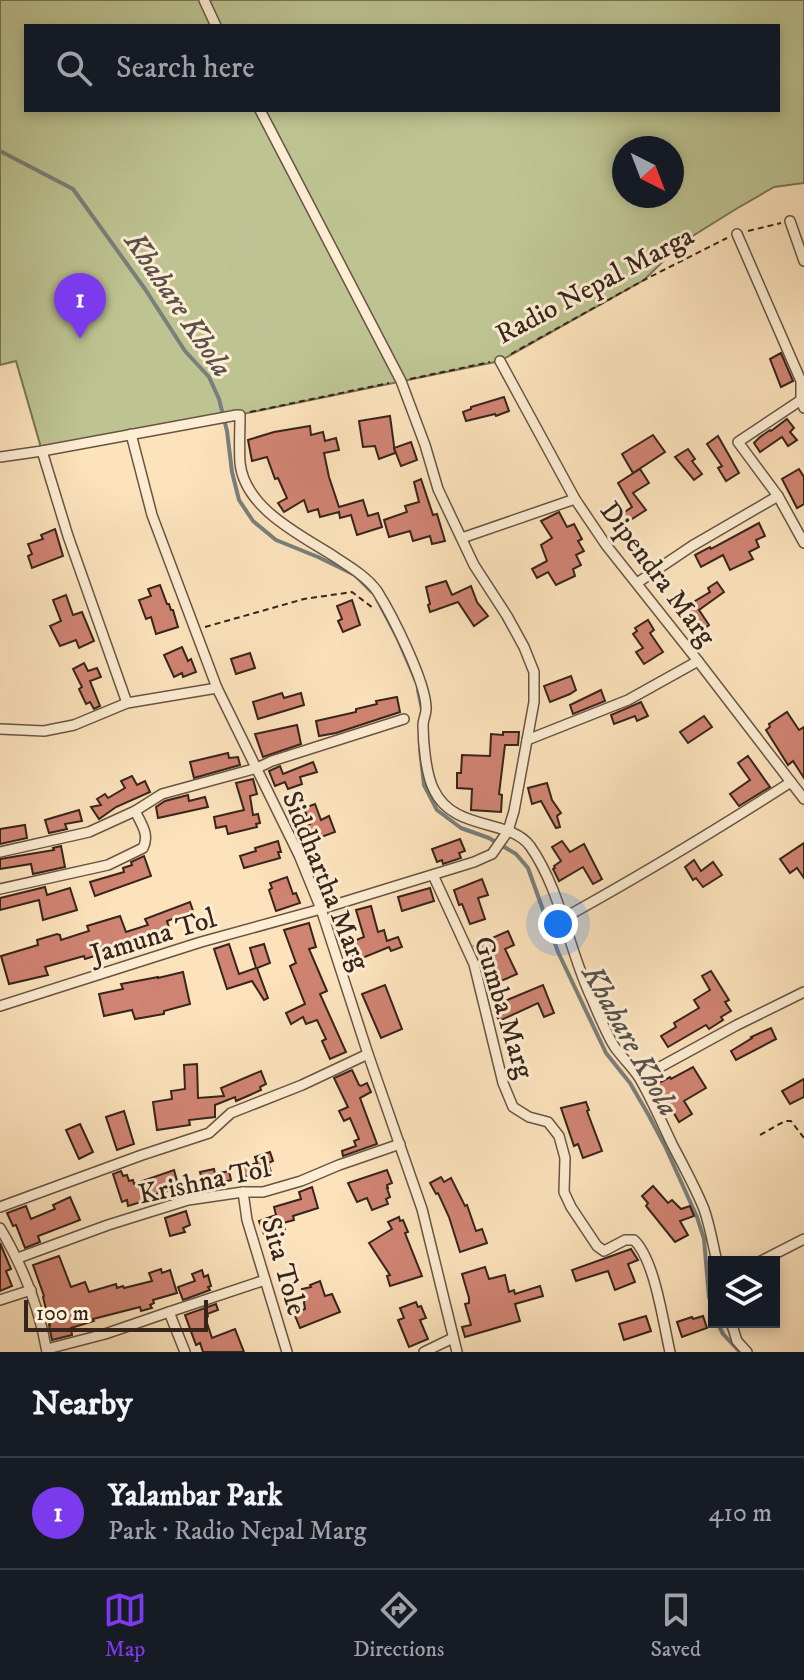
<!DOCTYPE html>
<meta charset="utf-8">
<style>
:root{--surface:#171b24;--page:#20242c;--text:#f1f3f6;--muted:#9ea1a6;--line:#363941;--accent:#7c3aed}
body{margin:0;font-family:"IM FELL DW Pica",serif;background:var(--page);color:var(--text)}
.controls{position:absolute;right:24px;bottom:24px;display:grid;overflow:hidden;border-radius:0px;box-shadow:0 4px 12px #0003}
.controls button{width:72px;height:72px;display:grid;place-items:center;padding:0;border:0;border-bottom:2px solid var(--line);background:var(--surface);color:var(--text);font:40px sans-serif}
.compass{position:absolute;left:612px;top:136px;width:72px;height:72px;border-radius:50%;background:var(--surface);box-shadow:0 4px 12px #0003;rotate:138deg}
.scale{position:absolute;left:24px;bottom:20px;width:184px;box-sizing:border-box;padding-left:8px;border:4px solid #37241b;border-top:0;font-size:22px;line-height:28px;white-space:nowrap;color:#37241b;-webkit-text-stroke:6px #fdedd3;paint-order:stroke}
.you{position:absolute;left:558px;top:924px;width:28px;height:28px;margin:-20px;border:6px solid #fff;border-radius:50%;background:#1a73e8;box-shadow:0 0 0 12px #1a73e833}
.badge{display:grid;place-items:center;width:52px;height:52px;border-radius:50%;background:var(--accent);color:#fff;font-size:26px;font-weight:700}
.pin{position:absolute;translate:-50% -66px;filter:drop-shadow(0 2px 4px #0008)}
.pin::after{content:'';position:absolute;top:42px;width:28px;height:24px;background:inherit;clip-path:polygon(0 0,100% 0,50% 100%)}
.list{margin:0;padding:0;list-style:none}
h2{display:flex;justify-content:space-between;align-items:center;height:104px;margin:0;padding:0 32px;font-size:34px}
h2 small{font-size:26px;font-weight:400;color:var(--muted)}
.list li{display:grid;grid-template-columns:52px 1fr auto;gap:24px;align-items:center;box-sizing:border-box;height:112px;padding:0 32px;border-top:2px solid var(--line)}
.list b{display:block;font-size:30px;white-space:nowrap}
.list p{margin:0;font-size:26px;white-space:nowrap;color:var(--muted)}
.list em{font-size:26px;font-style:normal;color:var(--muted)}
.icon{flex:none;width:44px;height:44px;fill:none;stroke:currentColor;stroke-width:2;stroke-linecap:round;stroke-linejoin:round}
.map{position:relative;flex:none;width:804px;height:1352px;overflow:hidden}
.search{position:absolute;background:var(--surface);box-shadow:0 4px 12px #0003;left:24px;right:24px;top:24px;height:88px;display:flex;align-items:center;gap:20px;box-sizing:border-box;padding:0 28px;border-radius:0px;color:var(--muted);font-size:30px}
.sheet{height:216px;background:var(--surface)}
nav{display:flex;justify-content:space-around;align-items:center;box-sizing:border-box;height:112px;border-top:2px solid var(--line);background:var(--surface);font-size:22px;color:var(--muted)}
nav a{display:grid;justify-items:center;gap:4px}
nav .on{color:var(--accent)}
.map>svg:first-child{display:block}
.green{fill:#bdc492;stroke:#7a7456;stroke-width:2;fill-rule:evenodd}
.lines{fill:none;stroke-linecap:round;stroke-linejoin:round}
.stream{stroke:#797f7c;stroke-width:4}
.building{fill:#d08473;stroke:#37241b;stroke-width:2}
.street-casing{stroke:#685443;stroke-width:12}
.path{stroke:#37241b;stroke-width:2;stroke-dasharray:6 4;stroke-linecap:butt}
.street{stroke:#fdedd3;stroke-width:9}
.labels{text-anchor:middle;stroke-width:6;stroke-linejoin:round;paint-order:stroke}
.street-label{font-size:28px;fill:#37241b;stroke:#fdedd3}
.water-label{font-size:30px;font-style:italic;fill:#58514c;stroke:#fdedd3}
</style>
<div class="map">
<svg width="804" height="1352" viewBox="0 0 804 1352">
<rect width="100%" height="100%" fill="#fce3bc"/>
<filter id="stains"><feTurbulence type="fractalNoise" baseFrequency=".0025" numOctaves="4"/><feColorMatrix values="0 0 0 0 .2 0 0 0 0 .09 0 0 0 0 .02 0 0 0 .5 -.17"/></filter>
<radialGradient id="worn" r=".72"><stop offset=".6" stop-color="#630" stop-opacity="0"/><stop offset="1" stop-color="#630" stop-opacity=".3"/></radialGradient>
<path class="green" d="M0 0H804V183L774 187 736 209 683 242 644 280 500 361 214 420 42 451 16 361 0 365ZM26 26H778V110H26ZM624 148H672V196H624Z"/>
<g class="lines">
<g class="stream">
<path d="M0 151 73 189 145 289 185 351 209 377 219 399 227 431 232 472 239 500 253 521 276 540 318 557 355 575 372 592"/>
<path d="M377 599 397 637 416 681"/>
<path d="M418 690 422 709"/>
<path d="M420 749 424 785 437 810 461 828 489 838 516 854 528 868 558 952 606 1053 630 1083 648 1114 665 1146 697 1217 704 1239 709 1297 714 1313"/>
<path d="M717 1322 723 1334 740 1352"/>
</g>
</g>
<g class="building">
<path d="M781 353 793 381 781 387 770 359Z"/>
<path d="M504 397 509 411 496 416 495 414 466 421 463 412 471 409V407Z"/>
<path d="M390 416 395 453 379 459 375 446 363 447 359 421Z"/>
<path d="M787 419 794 428 790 432 797 440 788 446 782 437 760 452 754 443 760 437 770 430 771 431Z"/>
<path d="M310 426 311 435 323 432 325 441 336 438 339 450 324 453 329 477 339 507 363 500 368 516 378 513 382 527 357 535 351 515 340 518 339 512 320 517 318 509 308 512 304 500 284 512 278 503 287 498 278 478 275 479 267 457 252 461 248 440 274 432Z"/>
<path d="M653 435 665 452 633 473 622 454Z"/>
<path d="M718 436 739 473 726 481 718 468 722 466 707 444Z"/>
<path d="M411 442 417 460 401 466 394 448Z"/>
<path d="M688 449 695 459 692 461 702 474 694 480 675 457Z"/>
<path d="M640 469 649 483 633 493 646 510 621 526 616 518 632 507 618 483Z"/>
<path d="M799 469 804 477V504L797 508 782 479Z"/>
<path d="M421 479 433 515 437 514 445 541 432 544 430 536 413 541 410 531 389 537 384 520 407 512 405 506 419 502 414 482Z"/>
<path d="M559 512 567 527 574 524 582 539 578 541 584 551 576 555 581 565 573 569 575 576 556 585 548 572 537 578 532 569 547 561 541 545 552 538 541 521Z"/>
<path d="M759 523 765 536 756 540 759 547 749 552 753 559 730 570 723 555 701 567 695 555 710 547 711 549Z"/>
<path d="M55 529 63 556 32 568 28 556 32 554 28 544 43 539 41 535Z"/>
<path d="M446 581 452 595 471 586 477 602 488 616 474 626 458 602 430 612 428 605 430 604 426 587Z"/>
<path d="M717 582 724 592 699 610 709 625 701 631 685 607 710 592 708 588Z"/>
<path d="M160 585 167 604H169L171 610H173L178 627 156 634 151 617 146 619 139 600 151 596 148 589Z"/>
<path d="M66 595 73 615 82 612 94 641 79 648 76 640 60 646 50 626 61 621 53 600Z"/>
<path d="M352 600 360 625 343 632 338 621 342 619 337 606Z"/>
<path d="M648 620 654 630 650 633 663 652 644 664 636 652 643 648 633 634 637 631 635 628Z"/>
<path d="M182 647 188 661 191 659 196 672 183 677 182 673 174 677 164 655Z"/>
<path d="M250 653 255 668 236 674 231 659Z"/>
<path d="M84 663 88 671 97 668 101 677 90 681 100 706 94 709 90 702 86 704 79 689 82 687 73 669Z"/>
<path d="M571 676 576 690 570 694 550 702 544 686Z"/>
<path d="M601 690 605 701 573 714 570 705Z"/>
<path d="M282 693 284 698 301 693 304 705 258 719 253 702Z"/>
<path d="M397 697 400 712 336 733 319 736 316 721 356 712V709L377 704 376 701Z"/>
<path d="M641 702 648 716 637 721 635 716 614 724 611 715Z"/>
<path d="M787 712 799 730 804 727V778L793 761 788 765 766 730 770 727 769 724Z"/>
<path d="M704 716 712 727 688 743 680 732Z"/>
<path d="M297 725 301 744 263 757 255 734Z"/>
<path d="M503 732H519L518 745H505L499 794 502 795 501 812 471 810 472 789 457 788V773H461L462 755 490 756 491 734 503 735Z"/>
<path d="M228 753 229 758 238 757 240 765 194 778 190 762Z"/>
<path d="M748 756 770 787 739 806 730 794 750 780 738 763Z"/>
<path d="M313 762 317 772 300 777 302 784 288 789 285 782 275 786 269 771 280 766 283 774Z"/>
<path d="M132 776 137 785 145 781 150 792 116 807 99 819 91 807 101 805 97 799 105 794 108 798 125 788 121 781Z"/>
<path d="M253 779 257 794 250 796 253 815 258 814 260 823 256 824 257 827 228 834 226 826 216 828 214 817 244 810 236 783Z"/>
<path d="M547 783 552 800 561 813 557 816 560 827 556 828 541 801 532 804 528 788Z"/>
<path d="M188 795 189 801 205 797 208 807 158 818 156 807 165 801Z"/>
<path d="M315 804 321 820 329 816 335 832 313 840 307 825 310 824 304 808Z"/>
<path d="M79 810 82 821 65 824 67 829 49 833 45 820Z"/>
<path d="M25 825 27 838 0 844V829Z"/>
<path d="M460 839 465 851 459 853 461 858 443 864 442 860 437 862 432 849Z"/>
<path d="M278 841 281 852H278L280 858 244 868 240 856 256 851 255 848Z"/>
<path d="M562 841 570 852 584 844 602 879 593 884 583 867 559 881 553 869 555 868 554 866 561 861 552 847Z"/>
<path d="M804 843V878L797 868 790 873 780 859Z"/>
<path d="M61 846 65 867 33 874 31 864 0 869V859L54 850 53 848Z"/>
<path d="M144 856 151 876 95 896 90 882 124 872 123 868 132 865 131 862Z"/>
<path d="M694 860 701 871 713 862 722 875 703 887 696 878 693 880 685 867Z"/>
<path d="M287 877 293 894 296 893 300 903 276 911 269 890 272 888 270 883Z"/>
<path d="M482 879 488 895 478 898 485 919 470 924 462 904 459 905 454 890Z"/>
<path d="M45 887 47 895 70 888 77 910 43 920 39 900 0 910V898Z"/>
<path d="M430 888 434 901 402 911 398 897Z"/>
<path d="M190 902 193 911 167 921 172 937 115 955 114 950 85 959 84 956 45 967 48 975 9 984 1 956 38 945 37 940 57 934 60 935 61 940 89 931 87 926 120 916 126 932 148 925 145 919Z"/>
<path d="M371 906 378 932 384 930 387 941 398 937 402 947 391 951 389 947 355 961 349 946 352 945 351 942 364 937 356 910Z"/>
<path d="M309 923 316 947 309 949 327 991 320 994 346 1052 330 1059 322 1041 326 1039 317 1020 306 1024 303 1017 291 1024 286 1013 305 1004 290 966 296 963 284 930Z"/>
<path d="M508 931 514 945 505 949 517 974 501 981 486 951 478 954 474 946Z"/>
<path d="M229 944 239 974 256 968 250 948 264 944 270 963 257 968 268 998 264 1000 252 981 227 989 214 949Z"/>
<path d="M711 971 729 1000 725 1002 731 1011 721 1017 723 1020 709 1029 706 1025 668 1047 661 1036 676 1027 674 1023 699 1008 694 1000 710 990 702 976Z"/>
<path d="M183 972 190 1004 164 1011V1014L135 1019 132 1010 104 1016 99 994 123 989 121 984 158 977V978Z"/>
<path d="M385 985 402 1029 381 1038 362 994Z"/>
<path d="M543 985 554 1013 544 1017 538 1003 499 1021 493 1006Z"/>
<path d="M771 1028 776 1039 736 1060 731 1051 752 1038 751 1037Z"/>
<path d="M197 1064 198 1098 224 1096 221 1088 261 1071 266 1084 260 1087 261 1090 250 1095 236 1101 235 1097 215 1105V1117L189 1120 190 1125 157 1130 153 1102 172 1099 171 1091 185 1089 184 1065Z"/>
<path d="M693 1067 706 1088 684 1101 692 1114 679 1122 664 1096 663 1098 655 1085 670 1077 671 1079Z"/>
<path d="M352 1070 359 1085 361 1086 367 1083 371 1092 360 1098 377 1144 343 1156 342 1151 356 1146 354 1141 359 1139 350 1118 344 1121 339 1111 348 1107 334 1078Z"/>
<path d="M804 1079V1097L790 1104 782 1091Z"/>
<path d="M586 1102 589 1110 587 1111 602 1151 583 1158 578 1144 574 1146 561 1108Z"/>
<path d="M124 1111 134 1144 117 1150 106 1117Z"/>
<path d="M80 1124 93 1152 79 1159 66 1130Z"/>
<path d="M270 1152 273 1161 268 1163 271 1172 261 1176 260 1173 245 1177 242 1167 257 1163 255 1157Z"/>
<path d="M214 1169 215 1174 229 1171 231 1180 204 1188 200 1172Z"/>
<path d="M174 1170 179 1188 156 1194 157 1197 128 1206 127 1200 122 1202 113 1174 121 1171 123 1176 127 1175 129 1181 133 1180 134 1184Z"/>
<path d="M387 1170 392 1183 387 1185 388 1188H387L390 1197 386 1199 388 1204 372 1210 367 1198 357 1202 348 1183Z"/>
<path d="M441 1177 444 1182 451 1178 465 1206 467 1205 476 1231 482 1229 487 1243 460 1252 449 1217 438 1193 436 1194 430 1183Z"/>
<path d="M653 1186 668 1203 672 1200 681 1209 690 1206 694 1216 680 1221 688 1235 675 1242 646 1206 648 1203 642 1196Z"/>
<path d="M312 1187 318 1208 293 1216 294 1220 283 1223 285 1230 265 1237 259 1221 276 1215 274 1207 301 1199 299 1192Z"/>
<path d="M70 1197 80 1220 38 1236 40 1242 25 1248 16 1225 13 1226 7 1213 26 1206 31 1219 55 1209 53 1205Z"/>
<path d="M186 1211 190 1225 183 1228 185 1232 170 1236 165 1218Z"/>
<path d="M399 1217 400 1221 403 1220 408 1232 405 1233 422 1276 390 1286 387 1276 390 1275 369 1243 392 1229 388 1222Z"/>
<path d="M0 1243 11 1269 6 1271 12 1286 0 1291Z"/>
<path d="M631 1249 638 1260 628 1264 635 1282 615 1290 608 1271 576 1281 572 1270Z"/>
<path d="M59 1256 71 1287 85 1282 89 1292 116 1284 117 1288 123 1286 124 1288 152 1281 149 1273 161 1269 162 1273 170 1270 177 1293 153 1300 154 1303 150 1305 152 1308 141 1311 140 1307 93 1319 94 1321 71 1328 72 1335 52 1340 49 1325H50L43 1297 44 1296 33 1265Z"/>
<path d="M485 1267 489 1279 505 1275 509 1292 514 1290 515 1294 540 1286 543 1296 515 1304 520 1321 465 1337 462 1327 471 1325 465 1304 469 1303V1298L462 1274Z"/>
<path d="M202 1270 204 1277 208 1275 211 1286 208 1287 210 1290 183 1300 178 1287 195 1281 192 1274Z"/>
<path d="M320 1281 325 1296 332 1294 340 1312 300 1328 294 1313 305 1309 302 1289 311 1287 310 1285Z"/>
<path d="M416 1302 418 1307 421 1306 426 1318 420 1320 428 1339 409 1347 398 1320 404 1318 400 1308Z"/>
<path d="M216 1304 218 1310 207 1314 208 1316 206 1320 212 1338 235 1329 244 1352H203L200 1343 196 1345 185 1315Z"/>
<path d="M646 1316 651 1331 624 1340 619 1324Z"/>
<path d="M703 1316 707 1328 682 1337 677 1322 692 1317 693 1319Z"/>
</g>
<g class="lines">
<g class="street-casing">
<g id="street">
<path d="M204 0 216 26"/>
<path d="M790 221 804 261"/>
<path d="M737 234 801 381V400L804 408"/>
<path d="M500 361 575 499 606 545 698 661 804 799"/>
<path d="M801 400 738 442 778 496 804 543"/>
<path d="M240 415C240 430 239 447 240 463 245 509 301 535 335 557 350 567 366 576 377 591 392 615 425 680 426 707 427 713 423 719 423 725 423 742 426 775 434 790 454 832 509 818 530 846 561 890 568 948 591 997 598 1013 605 1031 614 1046 622 1058 633 1067 640 1079 652 1100 662 1123 672 1144 683 1165 695 1187 704 1209 710 1226 713 1245 717 1262"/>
<path d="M131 434 152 515 217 688 299 855 321 909 368 1054 422 1209 457 1352"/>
<path d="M42 451 68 536 127 703"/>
<path d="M0 457 42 451 237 415"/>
<path d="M462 538 575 499"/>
<path d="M637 583 692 546 778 496"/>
<path d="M0 729 44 731 74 725 127 703 217 688"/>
<path d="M527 740 628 700 698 661"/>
<path d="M0 852 89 832 135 811 162 794 257 768 272 761 404 719"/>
<path d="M433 875 474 964 503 1083 513 1107 529 1117 548 1122 559 1136 565 1158 564 1192 571 1207 597 1246 604 1251 625 1240H634C655 1260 663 1322 670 1352"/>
<path d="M0 889 108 865 143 848C150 835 141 823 135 811"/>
<path d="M562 919C640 876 716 830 791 782"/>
<path d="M0 1006 201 942 321 909 474 862 492 854 508 831 514 811 534 702V672L524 647 507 616 474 565 438 489 425 445 401 381 260 110"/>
<path d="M640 1078 737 1025 804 992"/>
<path d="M243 1192 247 1220 287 1352"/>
<path d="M0 1207 142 1155 209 1133 231 1113 302 1085 368 1054"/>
<path d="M0 1228C24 1268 39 1306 47 1352"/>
<path d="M18 1258 108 1225 188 1200 243 1192H263L301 1181 339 1165 400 1144"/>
<path d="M759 1262 804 1239"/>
<path d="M0 1300 31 1290"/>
<path d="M169 1312 265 1280"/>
<path d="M731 1322 737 1341 747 1352"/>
<path d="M47 1349 105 1334 169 1312 185 1352"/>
<path d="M424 1352 453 1338"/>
</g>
</g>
<g class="path">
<path d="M748 231 781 223"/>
<path d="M511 354 644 280 727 238"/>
<path d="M410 379 490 362"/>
<path d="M250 412 389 383"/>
<path d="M205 627 304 599 352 592 373 608"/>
<path d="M760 1135 785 1121H791L804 1138"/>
</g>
<use href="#street" class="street"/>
</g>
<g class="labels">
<g class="street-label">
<text transform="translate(594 284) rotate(-28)" y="10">Radio Nepal Marga</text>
<text transform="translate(659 573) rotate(53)" y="10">Dipendra Marg</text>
<text transform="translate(327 880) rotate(68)" y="10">Siddhartha Marg</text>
<text transform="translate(153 935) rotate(-17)" y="10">Jamuna Tol</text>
<text transform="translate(505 1007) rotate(73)" y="10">Gumba Marg</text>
<text transform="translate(204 1180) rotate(-12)" y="10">Krishna Tol</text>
<text transform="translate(285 1266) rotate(74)" y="10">Sita Tole</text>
</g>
<g class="water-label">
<text transform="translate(179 304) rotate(56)" y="10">Khahare Khola</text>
<text transform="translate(631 1040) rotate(61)" y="10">Khahare Khola</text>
</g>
</g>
<rect width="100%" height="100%" filter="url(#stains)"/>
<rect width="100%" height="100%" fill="url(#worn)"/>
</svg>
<div class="controls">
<button><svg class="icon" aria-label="layers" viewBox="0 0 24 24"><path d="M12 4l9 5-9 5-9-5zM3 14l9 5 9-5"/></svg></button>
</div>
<svg class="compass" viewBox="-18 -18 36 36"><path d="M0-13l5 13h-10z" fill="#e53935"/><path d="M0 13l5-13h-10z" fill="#9ea1a6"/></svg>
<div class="scale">100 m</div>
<div class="you"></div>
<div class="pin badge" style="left:80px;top:339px">1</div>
<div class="search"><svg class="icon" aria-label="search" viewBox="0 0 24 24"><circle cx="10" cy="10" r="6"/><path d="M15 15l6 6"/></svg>Search here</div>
</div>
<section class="sheet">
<h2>Nearby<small></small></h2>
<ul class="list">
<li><span class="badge">1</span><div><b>Yalambar Park</b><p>Park · Radio Nepal Marg</p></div><em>410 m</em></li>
</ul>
</section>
<nav>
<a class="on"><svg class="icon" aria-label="map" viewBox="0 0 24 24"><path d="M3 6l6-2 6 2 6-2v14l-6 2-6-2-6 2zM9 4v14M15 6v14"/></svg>Map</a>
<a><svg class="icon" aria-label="directions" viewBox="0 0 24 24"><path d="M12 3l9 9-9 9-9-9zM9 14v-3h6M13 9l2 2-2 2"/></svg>Directions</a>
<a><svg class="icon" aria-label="saved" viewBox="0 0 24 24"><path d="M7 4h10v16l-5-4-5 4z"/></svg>Saved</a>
</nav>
